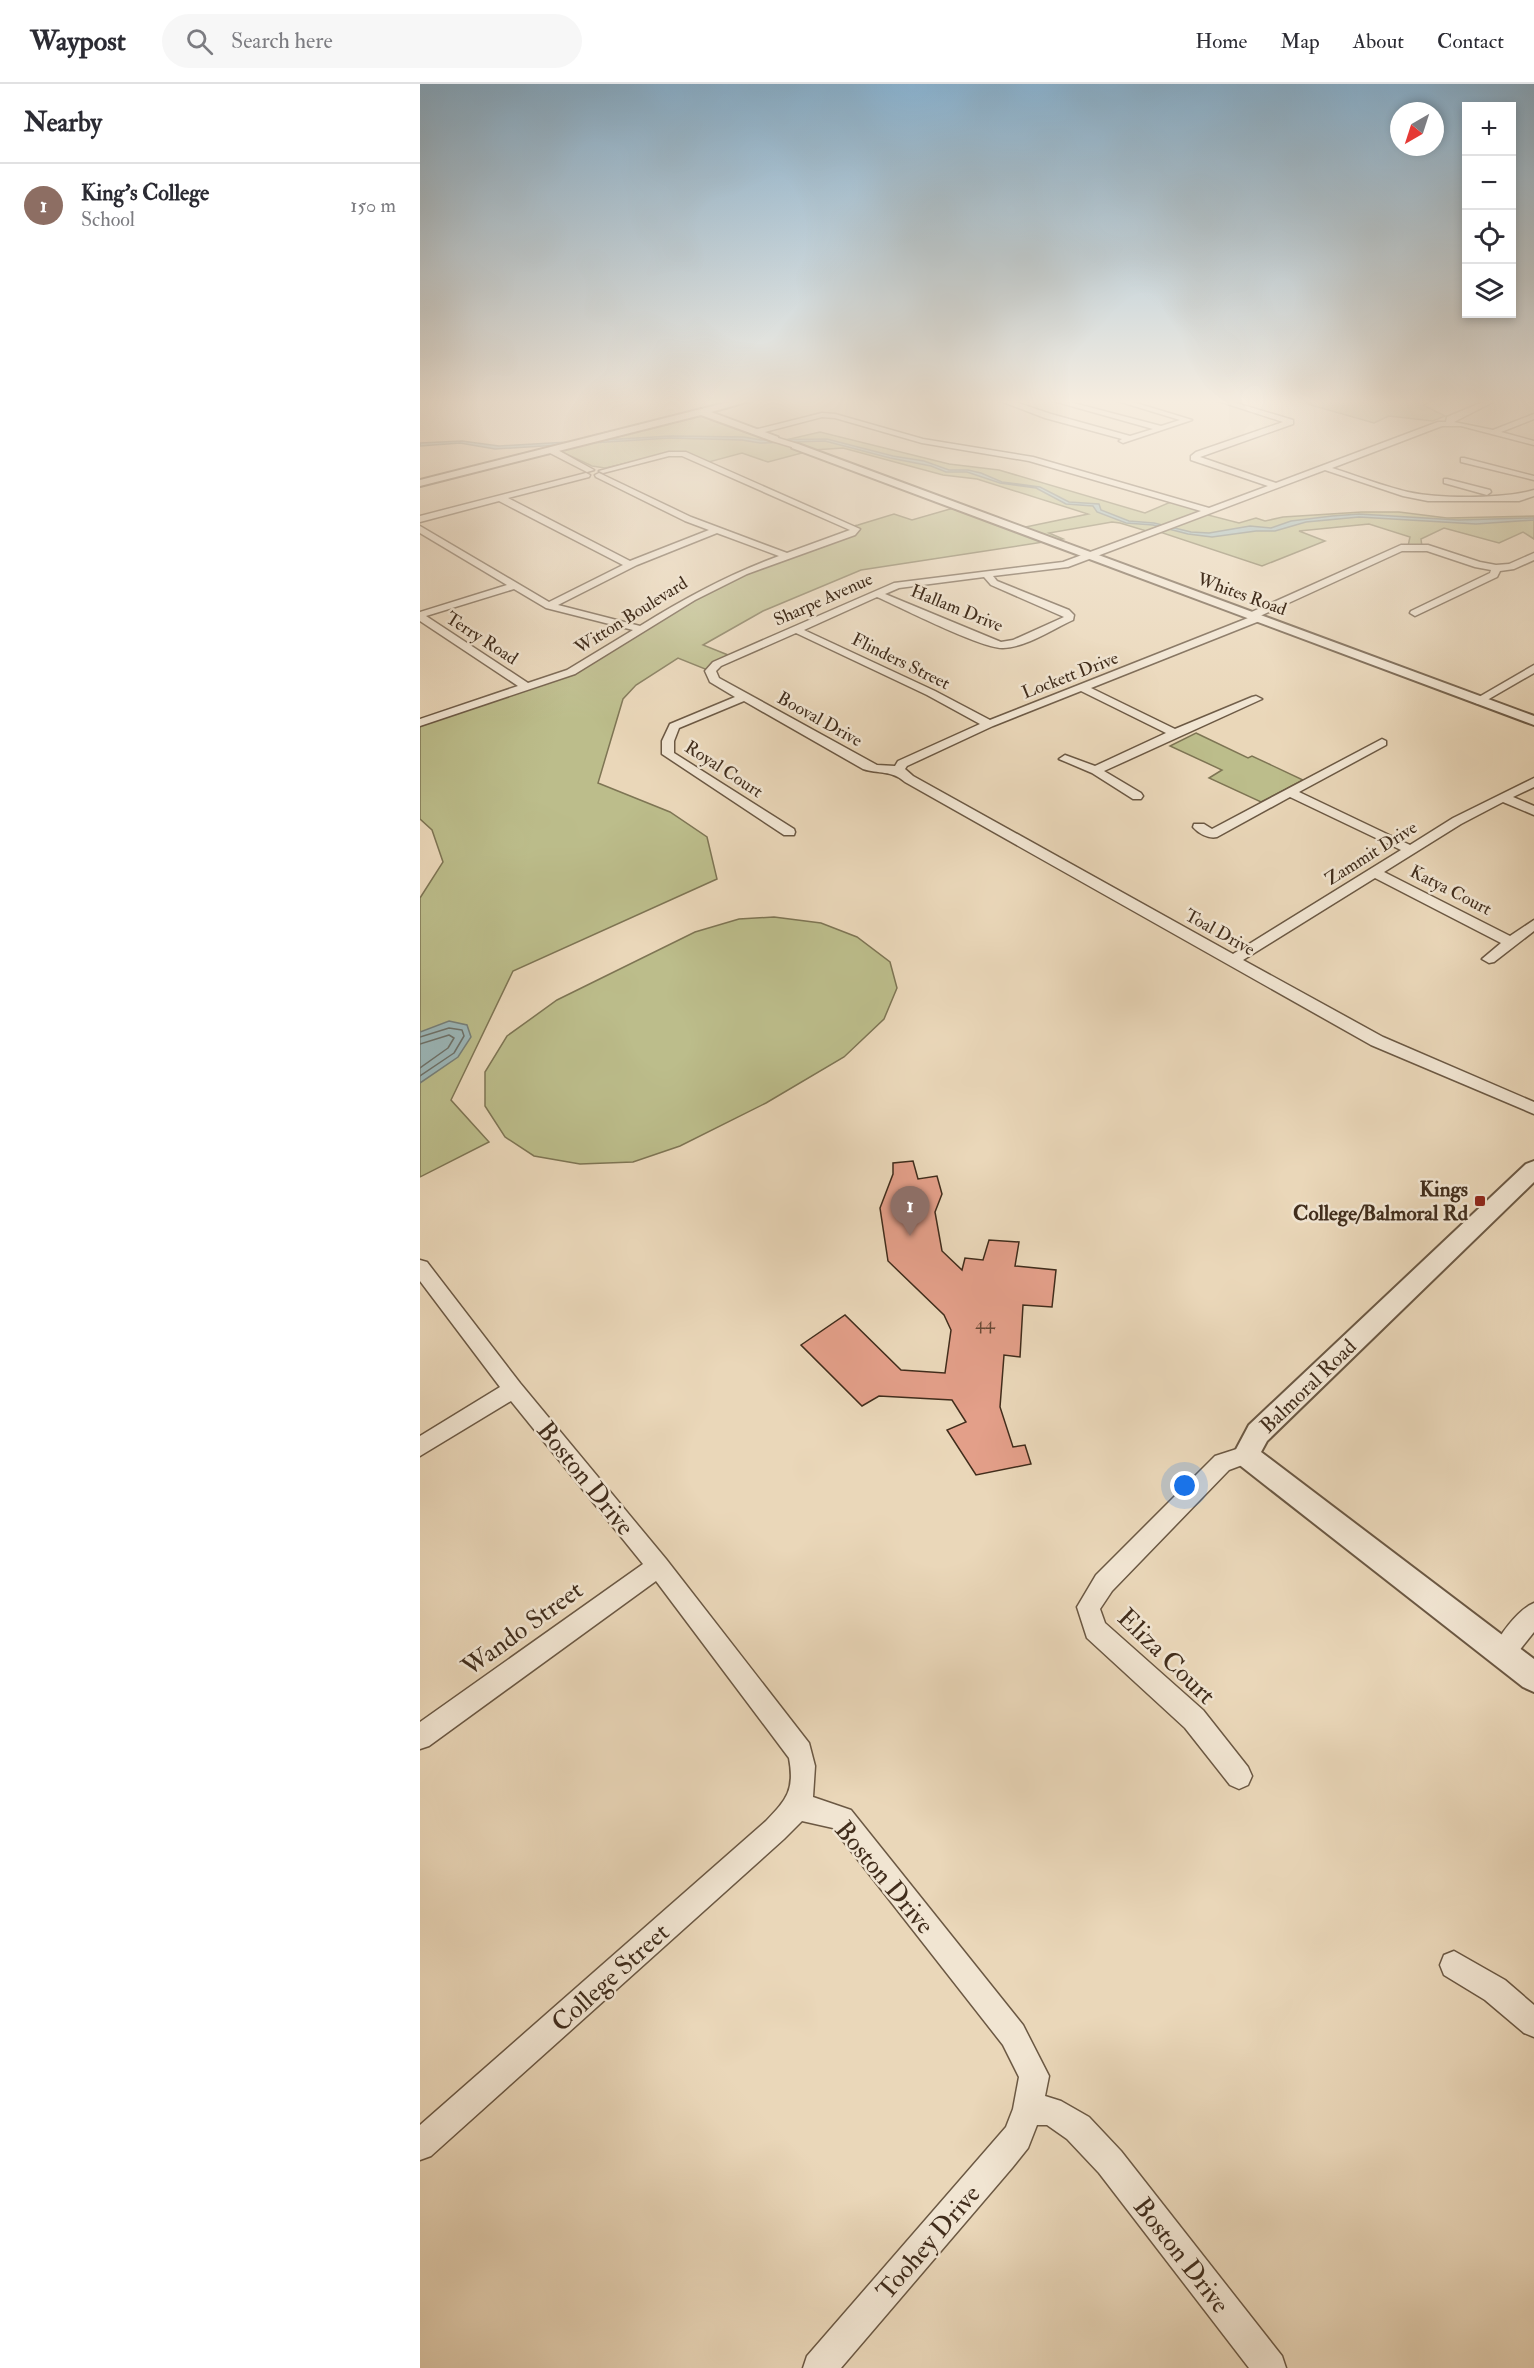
<!DOCTYPE html>
<meta charset="utf-8">
<style>
:root{--surface:#fff;--page:#f7f7f7;--text:#2b2b33;--muted:#7c7c81;--line:#e1e1e2;--accent:#ea580c}
body{margin:0;font-family:"IM FELL Double Pica",serif;background:var(--page);color:var(--text)}
.controls{position:absolute;right:18px;top:18px;display:grid;overflow:hidden;border-radius:0px;box-shadow:0 3px 9px #0003}
.controls button{width:54px;height:54px;display:grid;place-items:center;padding:0;border:0;border-bottom:2px solid var(--line);background:var(--surface);color:var(--text);font:30px sans-serif}
.compass{position:absolute;left:970px;top:18px;width:54px;height:54px;border-radius:50%;background:var(--surface);box-shadow:0 3px 9px #0003;rotate:219deg}
.you{position:absolute;left:765px;top:1402px;width:21px;height:21px;margin:-15px;border:4px solid #fff;border-radius:50%;background:#1a73e8;box-shadow:0 0 0 9px #1a73e833}
.badge{display:grid;place-items:center;width:39px;height:39px;border-radius:50%;background:var(--accent);color:#fff;font-size:20px;font-weight:700}
.pin{position:absolute;translate:-50% -50px;filter:drop-shadow(0 2px 3px #0008)}
.pin::after{content:'';position:absolute;top:32px;width:21px;height:18px;background:inherit;clip-path:polygon(0 0,100% 0,50% 100%)}
.list{margin:0;padding:0;list-style:none}
h2{display:flex;justify-content:space-between;align-items:center;height:78px;margin:0;padding:0 24px;font-size:26px}
h2 small{font-size:20px;font-weight:400;color:var(--muted)}
.list li{display:grid;grid-template-columns:39px 1fr auto;gap:18px;align-items:center;box-sizing:border-box;height:84px;padding:0 24px;border-top:2px solid var(--line)}
.list b{display:block;font-size:22px;white-space:nowrap}
.list p{margin:0;font-size:20px;white-space:nowrap;color:var(--muted)}
.list em{font-size:20px;font-style:normal;color:var(--muted)}
.icon{flex:none;width:33px;height:33px;fill:none;stroke:currentColor;stroke-width:2;stroke-linecap:round;stroke-linejoin:round}
.map{position:relative;flex:none;width:1114px;height:2284px;overflow:hidden}
header{display:flex;align-items:center;gap:36px;box-sizing:border-box;height:84px;padding:0 30px;background:var(--surface);border-bottom:2px solid var(--line)}
header strong{font-size:28px}
nav{display:flex;gap:33px;margin-inline-start:auto;font-size:21px}
.search{width:420px;height:54px;background:var(--page);display:flex;align-items:center;gap:15px;box-sizing:border-box;padding:0 21px;border-radius:33px;color:var(--muted);font-size:22px}
main{display:flex}
aside{flex:1;background:var(--surface)}
.map>svg:first-child{display:block}
.green{fill:#bcbd8b;stroke:#7e7554;stroke-width:1.5}
.water{fill:#9bb7b9;stroke:#77807a;stroke-width:1.5}
.lines{fill:none;stroke-linecap:round;stroke-linejoin:round}
.shore{stroke:#6e726a;stroke-width:1.5}
.building{fill:#e39f89;stroke:#412d1c;stroke-width:1.5}
.minor-casing{stroke:#6b5843;stroke-width:3}
.tertiary-casing{stroke:#6b5843;stroke-width:4}
.minor{fill:#f1e5d2;fill-rule:evenodd}
.tertiary{fill:#f1e5d2;fill-rule:evenodd}
.poi-dot{fill:#8f2418;stroke:#f1e5d2;stroke-width:2}
.labels{text-anchor:middle;stroke-width:5;stroke-linejoin:round;paint-order:stroke}
.far-street-label{font-size:18px;fill:#412d1c;stroke:#f1e5d2}
.number-label{font-size:18px;fill:#6a4a37}
.poi-label{font-size:21px;font-weight:bold;fill:#412d1c;stroke:#f1e5d2;text-anchor:end}
.street-label{font-size:21px;fill:#412d1c;stroke:#f1e5d2}
.near-street-label{font-size:26px;fill:#412d1c;stroke:#f1e5d2}
</style>
<header>
<strong>Waypost</strong>
<div class="search"><svg class="icon" aria-label="search" viewBox="0 0 24 24"><circle cx="10" cy="10" r="6"/><path d="M15 15l6 6"/></svg>Search here</div>
<nav><a>Home</a><a>Map</a><a>About</a><a>Contact</a></nav>
</header>
<main>
<aside>
<h2>Nearby<small></small></h2>
<ul class="list">
<li><span class="badge" style="background:#8d6e63">1</span><div><b>King's College</b><p>School</p></div><em>150 m</em></li>
</ul>
</aside>
<div class="map">
<svg width="1114" height="2284" viewBox="0 0 1114 2284">
<rect width="100%" height="100%" fill="#ead7b9"/>
<filter id="stains"><feTurbulence type="fractalNoise" baseFrequency=".00333" numOctaves="4"/><feColorMatrix values="0 0 0 0 .2 0 0 0 0 .09 0 0 0 0 .02 0 0 0 .5 -.17"/></filter>
<radialGradient id="worn" r=".72"><stop offset=".6" stop-color="#630" stop-opacity="0"/><stop offset="1" stop-color="#630" stop-opacity=".3"/></radialGradient>
<g class="green">
<path d="M870 315H1017L1003 321 1025 332 1013 337 969 332 954 339Z"/>
<path d="M274 332 290 333 357 358 400 348 529 380 579 386 725 429 753 417 788 427 784 430 819 439 836 434 845 437 863 433 942 428H979L1027 434 1114 432V455L1103 448 1079 459 1024 444 1001 455 1002 463 988 462 990 453 949 440 879 447 905 457 842 482 737 447 733 449 700 439 692 438 629 449 643 455 441 486 343 527 283 561 313 573 290 587 258 574 216 601 203 615 178 699 250 728 287 753 297 795 93 887 31 1016 69 1058 0 1093V814L23 778 12 746 0 735V639L156 586 274 517 332 488 434 451 433 442 438 441 474 430 492 436 537 423 596 445 668 430 557 395 523 391 423 364 393 366 348 378 322 369 285 379 263 370 225 375 185 384 172 382 142 368 143 366Z"/>
<path d="M776 649 828 674 832 672 883 696 841 718 789 694 802 686 750 662Z"/>
<path d="M354 833 401 839 437 853 470 878 477 904 464 935 424 973 346 1019 260 1062 213 1078 160 1080 114 1072 85 1053 65 1022V988L87 952 137 916 275 848 319 835Z"/>
</g>
<g class="water">
<path d="M251 352 324 353 341 356 407 355 473 372 504 377 529 386H548L561 389 582 398 620 403 649 418 679 420 681 426 709 437 734 439 771 448 789 449 830 442 851 444 871 437 912 432 939 430 1038 436 1110 434H1114V436L1056 440 939 433 886 438 855 447H836L792 453 768 450 733 441 706 439 677 428 673 422 646 420 616 404 580 399 547 388H526L511 382 470 374 405 357 340 359 322 356 250 354 75 365 40 359 0 362V359L42 357 79 362Z"/>
<path d="M29 937 47 941 51 953 38 973 0 999V948Z"/>
</g>
<g class="lines">
<g class="shore">
<path d="M0 953 29 944 42 946 44 952 34 969 0 992"/>
<path d="M0 960 29 951 34 954 28 964 0 984"/>
</g>
</g>
<path class="building" d="M493 1077 498 1095 517 1092 522 1110 515 1128 522 1167 542 1186 545 1174 563 1176 569 1156 599 1158 595 1182 636 1186 632 1223 603 1221 600 1273 584 1271 580 1323 593 1363 605 1361 611 1380 556 1391 527 1346 546 1338 532 1316 459 1312 442 1322 381 1261 425 1231 481 1286 525 1289 531 1246 524 1231 468 1177 460 1124 473 1090V1079Z"/>
<g class="lines">
<g class="minor-casing">
<g id="minor">
<path d="M575 315H586L631 330 710 352 733 345 626 315H638L741 342 760 336 691 315H703L772 336 703 359 699 357 702 355 625 334Z"/>
<path d="M792 315H803L873 336V340L780 373 856 399 1018 338H1026L1027 333 1070 315H1079L1034 338 1073 346 1114 330V335L1081 348 1114 357V361L1041 342H1022L912 384C937 392 963 402 988 408 1020 415 1083 415 1114 406V412L1099 417H1008L983 412 905 386 648 483 573 492 577 497 649 526 654 531 653 536C631 546 607 563 583 564 562 565 482 524 457 513L384 546 515 607 570 636 828 534 826 532 827 530 981 461H1008L1060 478 1076 481 1089 480 1114 469V476L1094 485 1080 487 1077 493 995 532 990 529 991 527 1070 489 1071 486 1055 483 1007 467H982L840 532 843 534 842 536 671 604 755 645 832 613 836 612 842 615 684 687 721 709 723 712 721 715H713L672 689 639 675 645 671 675 682 746 649 661 607 573 642 487 682 485 685 493 692 813 870 981 766 870 713 797 753C788 755 778 749 773 743L774 740H784L792 745 962 655 966 657V661L879 708 990 761 1033 734 1114 694V703L1093 713 1114 722V731L1083 718 1041 740 964 788 1090 852 1114 836V847L1074 878 1069 879 1062 875 1081 859 955 794 823 876 963 953 1114 1018V1030L951 961 485 698C472 686 458 690 443 685L324 617 259 644 254 657V669L374 745 375 748 374 751H364L242 670V657L250 640 315 613 290 598 285 587 293 578 474 499 643 478 781 427 609 377 502 359 415 334 402 333 337 350H334V346L402 329 415 330 503 355 613 373 789 424 848 402 771 376V372L776 368 863 338ZM564 493 571 501 644 533 593 556 581 558 465 510 479 504ZM376 549 507 611 560 640 478 677 475 682 457 681 299 594 296 587 301 582Z"/>
<path d="M1107 315H1114V318L1107 317Z"/>
<path d="M355 353 378 360 379 362 375 364 352 357V353Z"/>
<path d="M128 364H134L174 386 167 388 128 368Z"/>
<path d="M249 368H266L440 445 435 451 327 490 275 516 155 590 0 642V635L98 602 0 537V528L87 501 0 449V442L129 518 203 481 79 417 0 438V432L166 389 170 391 169 393 88 414 210 477 289 446 265 437 176 393 175 391 179 389 271 433 367 469 430 446 262 372H249L183 389 179 387ZM297 449 359 472C309 490 265 514 220 542L138 521 217 481ZM94 505 126 524 213 546 147 586 108 599 6 532Z"/>
<path d="M1044 374 1114 392V396L1041 378V374Z"/>
<path d="M1027 395 1070 406 1071 408 1067 411 1024 399V395Z"/>
<path d="M1114 581V589L1062 619 1058 620 1052 617Z"/>
<path d="M0 1176 7 1178 100 1299 246 1475 389 1659 395 1682 393 1713 431 1726 603 1941 629 1992 625 2012 641 2017 669 2033 701 2067 862 2272 866 2284H829L679 2089 647 2055 627 2041H617L608 2064 592 2084 421 2284H383L387 2272 586 2043 593 2025 599 1993 583 1961 413 1744 382 1737 364 1755 11 2072 0 2076V2041L346 1737C367 1715 375 1706 369 1674L236 1497 9 1662 0 1665V1638L223 1480 91 1317 0 1372V1352L80 1303 0 1197Z"/>
<path d="M826 1362 833 1365 836 1371 833 1377 809 1386 692 1507 680 1525 685 1539 783 1626 828 1683 832 1692 828 1701 819 1705 810 1701 765 1644 667 1554 657 1523 676 1491 795 1372Z"/>
<path d="M1114 1519V1548L1091 1577 1083 1580 1075 1577 1071 1569C1078 1553 1097 1526 1114 1519Z"/>
<path d="M1034 1867 1085 1896 1114 1921V1953L1104 1949 1065 1916 1024 1891 1020 1881 1024 1871Z"/>
</g>
</g>
<g class="tertiary-casing">
<g id="tertiary">
<path d="M321 315H337L291 328 358 353V357H352L281 331 0 402V396Z"/>
<path d="M372 360H378L1114 632V641L372 364Z"/>
<path d="M1114 1077V1098L847 1357 841 1368 1114 1575V1608L1103 1603 817 1379 813 1371 829 1341 1106 1080Z"/>
</g>
</g>
<use href="#minor" class="minor"/>
<use href="#tertiary" class="tertiary"/>
</g>
<linearGradient id="sky" x2="0" y2="1"><stop stop-color="#89b5d5"/><stop offset="0.5" stop-color="#f6ede0"/><stop offset="1" stop-color="#f6ede0" stop-opacity="0"/></linearGradient>
<rect width="1114" height="635" fill="url(#sky)"/>
<rect class="poi-dot" x="1054" y="1111" width="12" height="12" rx="3"/>
<g class="labels">
<g class="far-street-label">
<text transform="translate(822 510) rotate(20)" y="6">Whites Road</text>
<text transform="translate(403 515) rotate(-24)" y="6">Sharpe Avenue</text>
<text transform="translate(537 524) rotate(22)" y="6">Hallam Drive</text>
<text transform="translate(211 531) rotate(-32)" y="6">Witton Boulevard</text>
<text transform="translate(62 554) rotate(33)" y="6">Terry Road</text>
<text transform="translate(481 577) rotate(26)" y="6">Flinders Street</text>
<text transform="translate(650 591) rotate(-21)" y="6">Lockett Drive</text>
<text transform="translate(400 635) rotate(29)" y="6">Booval Drive</text>
<text transform="translate(304 685) rotate(33)" y="6">Royal Court</text>
<text transform="translate(951 769) rotate(-32)" y="6">Zammit Drive</text>
<text transform="translate(1031 806) rotate(27)" y="6">Katya Court</text>
<text transform="translate(800 848) rotate(29)" y="6">Toal Drive</text>
</g>
<g class="number-label">
<text x="565" y="1245">44</text>
</g>
<g class="poi-label">
<text x="1048" y="1112">Kings<tspan x="1048" dy="24">College/Balmoral Rd</tspan></text>
</g>
<g class="street-label">
<text transform="translate(888 1302) rotate(-44)" y="7">Balmoral Road</text>
</g>
<g class="near-street-label">
<text transform="translate(166 1394) rotate(51)" y="9">Boston Drive</text>
<text transform="translate(102 1544) rotate(-36)" y="9">Wando Street</text>
<text transform="translate(747 1572) rotate(44)" y="9">Eliza Court</text>
<text transform="translate(465 1793) rotate(50)" y="9">Boston Drive</text>
<text transform="translate(190 1893) rotate(-42)" y="9">College Street</text>
<text transform="translate(508 2158) rotate(-49)" y="9">Toohey Drive</text>
<text transform="translate(762 2171) rotate(52)" y="9">Boston Drive</text>
</g>
</g>
<rect width="100%" height="100%" filter="url(#stains)"/>
<rect width="100%" height="100%" fill="url(#worn)"/>
</svg>
<div class="controls">
<button>+</button>
<button>−</button>
<button><svg class="icon" aria-label="locate" viewBox="0 0 24 24"><circle cx="12" cy="12" r="6"/><path d="M12 2v4M12 18v4M2 12h4M18 12h4"/></svg></button>
<button><svg class="icon" aria-label="layers" viewBox="0 0 24 24"><path d="M12 4l9 5-9 5-9-5zM3 14l9 5 9-5"/></svg></button>
</div>
<svg class="compass" viewBox="-18 -18 36 36"><path d="M0-13l5 13h-10z" fill="#e53935"/><path d="M0 13l5-13h-10z" fill="#7c7c81"/></svg>
<div class="you"></div>
<div class="pin badge" style="left:490px;top:1152px;background:#8d6e63">1</div>
</div>
</main>
